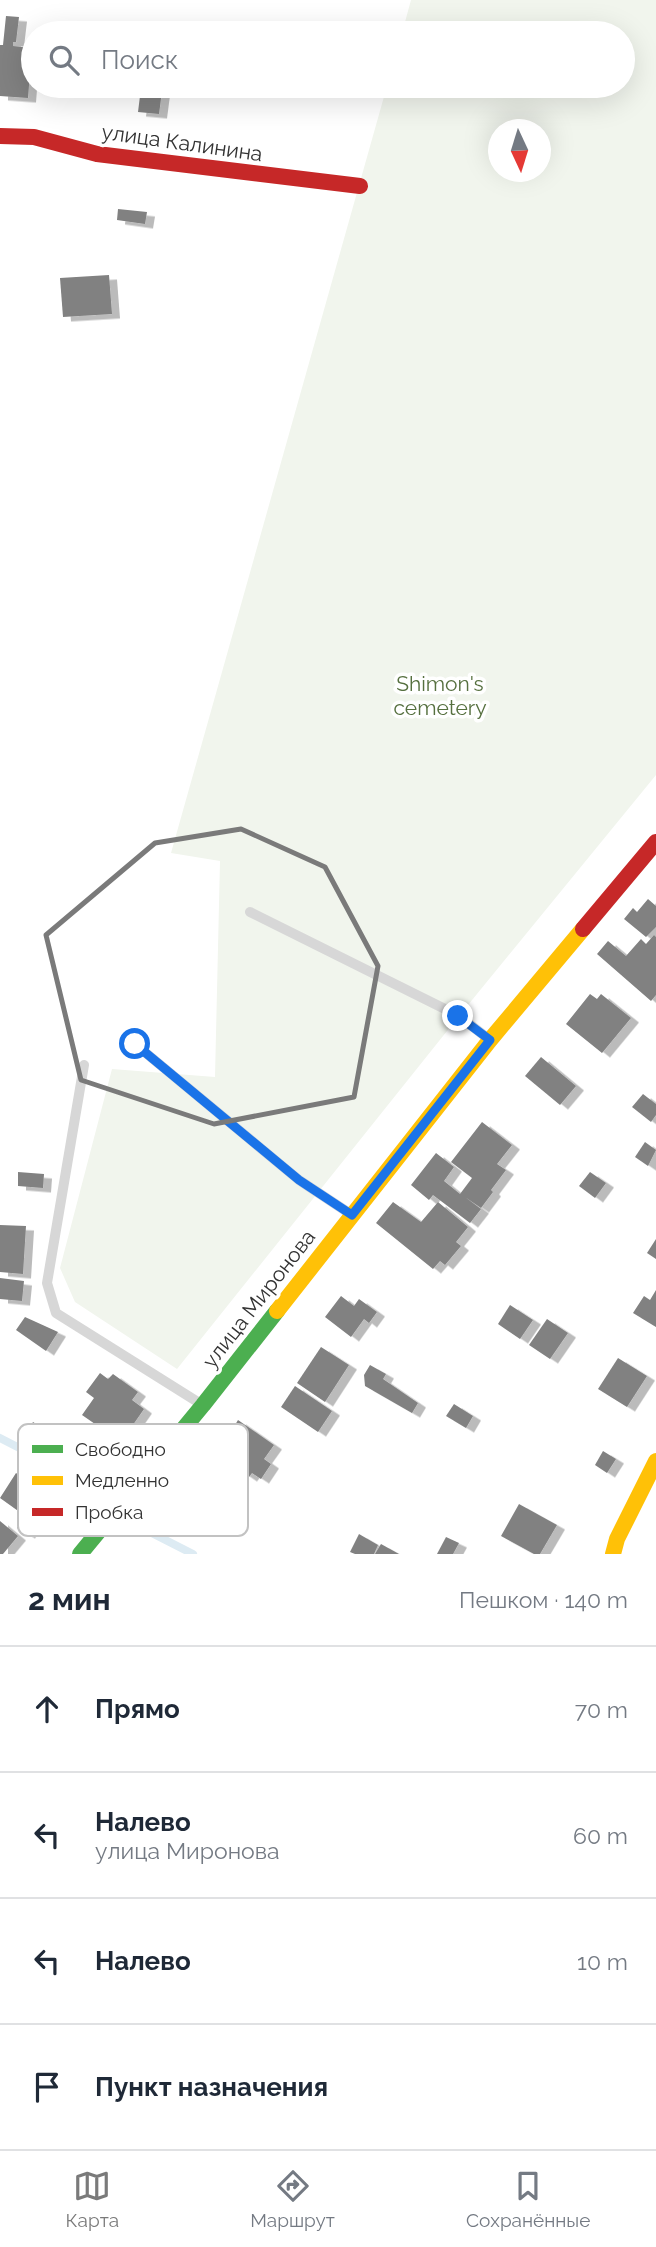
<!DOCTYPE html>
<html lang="ru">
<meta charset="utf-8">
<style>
:root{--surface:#fff;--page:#f6f6f7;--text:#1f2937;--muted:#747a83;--line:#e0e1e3;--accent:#7a7a7a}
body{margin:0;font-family:Raleway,sans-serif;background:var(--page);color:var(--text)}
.compass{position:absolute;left:488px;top:119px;width:63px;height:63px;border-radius:50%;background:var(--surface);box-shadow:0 7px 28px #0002;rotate:176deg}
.stop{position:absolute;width:21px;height:21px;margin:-16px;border:5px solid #1a73e8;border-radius:50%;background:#fff}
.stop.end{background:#1a73e8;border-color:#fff;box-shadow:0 2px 7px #0008}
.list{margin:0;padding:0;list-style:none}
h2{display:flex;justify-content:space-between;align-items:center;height:91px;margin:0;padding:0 28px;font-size:30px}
h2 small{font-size:23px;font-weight:400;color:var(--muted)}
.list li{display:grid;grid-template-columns:46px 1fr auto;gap:21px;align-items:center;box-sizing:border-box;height:126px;padding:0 28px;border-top:2px solid var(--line)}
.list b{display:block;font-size:26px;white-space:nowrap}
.list p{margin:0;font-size:23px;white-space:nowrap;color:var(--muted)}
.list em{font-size:23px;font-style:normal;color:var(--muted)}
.icon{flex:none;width:38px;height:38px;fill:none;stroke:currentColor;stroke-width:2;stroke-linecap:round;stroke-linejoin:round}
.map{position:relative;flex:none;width:656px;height:1554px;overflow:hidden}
.search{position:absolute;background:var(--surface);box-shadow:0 7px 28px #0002;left:21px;right:21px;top:21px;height:77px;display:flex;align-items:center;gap:18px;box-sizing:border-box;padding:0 24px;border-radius:38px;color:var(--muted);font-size:26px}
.sheet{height:595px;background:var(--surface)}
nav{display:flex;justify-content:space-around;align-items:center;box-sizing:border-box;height:98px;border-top:2px solid var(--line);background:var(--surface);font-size:19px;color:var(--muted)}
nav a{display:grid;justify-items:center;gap:4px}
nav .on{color:var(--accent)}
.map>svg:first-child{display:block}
.green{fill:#f1f5ed;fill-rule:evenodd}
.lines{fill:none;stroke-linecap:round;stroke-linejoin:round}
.stream{stroke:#ddebf3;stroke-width:8}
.building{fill:#818181;filter:url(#shadow)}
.lane{stroke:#d7d7d7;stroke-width:10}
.fast{stroke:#4caf50;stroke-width:16}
.slow{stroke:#ffc107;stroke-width:16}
.jam{stroke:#c62828;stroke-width:16}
.route{stroke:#1a73e8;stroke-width:9}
.marked{fill:none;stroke:#7a7a7a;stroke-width:5;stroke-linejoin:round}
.labels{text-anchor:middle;stroke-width:7;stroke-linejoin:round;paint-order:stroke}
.street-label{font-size:21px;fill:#333;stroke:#fff}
.park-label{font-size:21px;fill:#56703f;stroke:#fff}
.key{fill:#fff;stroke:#c2c2c2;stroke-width:2}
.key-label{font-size:19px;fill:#333}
</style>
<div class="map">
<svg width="656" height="1554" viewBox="0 0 656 1554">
<defs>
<filter id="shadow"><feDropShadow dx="8" dy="4.5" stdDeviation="0" flood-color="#0004"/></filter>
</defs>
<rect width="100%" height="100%" fill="#fff"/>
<path class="green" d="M411 0H656V775L459 1016 177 1369 75 1302 60 1268 112 1069 215 1077 220 861 171 853 387 86H623V33H402ZM498 130H540V172H498Z"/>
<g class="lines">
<g class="stream">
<path d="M0 1438 103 1491"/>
<path d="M134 1524 193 1554"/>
</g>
</g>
<g class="building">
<path d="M6 16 19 17 16 42H13V46L30 48 29 59H31L28 98 0 96V45H3Z"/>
<path d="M141 88 162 91 159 114 138 112Z"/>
<path d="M118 209 147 212 145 224 117 220Z"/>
<path d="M109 275 112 314 63 317 60 278Z"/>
<path d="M648 899 656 906V927L646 937 624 919 633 908 637 912Z"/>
<path d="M654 935 656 937V995L651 1001 597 954 608 941 626 956 641 939 646 944Z"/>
<path d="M590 994 597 999 601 994 631 1018 602 1053 566 1024Z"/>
<path d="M541 1057 576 1086 560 1105 525 1076Z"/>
<path d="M643 1094 656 1104V1115L651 1122 632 1107Z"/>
<path d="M482 1122 512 1145 497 1164 506 1170 491 1190 493 1192 481 1208 465 1197 481 1209 470 1223 433 1195 429 1200 411 1185 436 1153 454 1167 444 1181 460 1194 472 1178 451 1162Z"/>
<path d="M645 1142 656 1150 648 1166 635 1157Z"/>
<path d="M18 1172 44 1174 43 1188 18 1186Z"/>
<path d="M590 1172 606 1183 595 1198 579 1186Z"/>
<path d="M393 1202 421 1222 438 1202 468 1227 456 1242 461 1246 445 1265 440 1261 433 1269 376 1223Z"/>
<path d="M0 1225 26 1226 23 1274 0 1272Z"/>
<path d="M656 1239V1259L647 1253Z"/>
<path d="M0 1278 24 1281 22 1301 0 1299Z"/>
<path d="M656 1290V1327L633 1313 644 1296 650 1300Z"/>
<path d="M341 1296 354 1306 359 1299 377 1312 369 1323 364 1319 351 1337 325 1317Z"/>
<path d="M510 1305 533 1320 520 1339 498 1324Z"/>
<path d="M25 1317 58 1332 46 1351 16 1330Z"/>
<path d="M547 1319 568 1333 550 1359 529 1345Z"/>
<path d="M321 1347 349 1365 325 1402 297 1383Z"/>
<path d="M618 1358 647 1376 627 1407 598 1389Z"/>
<path d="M370 1365 386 1374 383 1379 418 1403 412 1413 365 1386 364 1375Z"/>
<path d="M100 1373 108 1379 113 1374 138 1392 132 1400 144 1409 121 1442 82 1415 94 1398 86 1392Z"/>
<path d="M295 1386 332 1411 318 1432 281 1407Z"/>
<path d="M454 1404 473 1416 466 1428 446 1416Z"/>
<path d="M238 1420 274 1445 264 1459 271 1464 261 1479 252 1473 249 1477 217 1455Z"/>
<path d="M33 1422 52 1434 44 1445 26 1434Z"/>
<path d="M603 1451 616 1459 607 1473 595 1465Z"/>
<path d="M16 1473 23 1478 26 1474 41 1484 21 1513 0 1498Z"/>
<path d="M519 1504 557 1525 540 1554H534L501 1536Z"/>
<path d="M23 1519 32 1526 27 1534 17 1528Z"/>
<path d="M0 1521 18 1536 3 1554H0Z"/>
<path d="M359 1534 378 1545 374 1554H355L350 1552Z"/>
<path d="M446 1537 459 1543 453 1554H437Z"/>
<path d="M381 1544 399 1554H375Z"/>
</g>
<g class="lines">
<g class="lane">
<path d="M250 912 459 1016 490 1040"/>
<path d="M135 1044 299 1180 352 1215"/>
<path d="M84 1065 47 1283 56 1313 201 1404"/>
</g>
<path class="fast" d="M80 1554 203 1405 277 1311"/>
<g class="slow">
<path d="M277 1311 490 1040 583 929"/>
<path d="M613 1554 617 1539 656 1461"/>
</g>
<g class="jam">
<path d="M0 136 34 137 97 154 360 186"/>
<path d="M583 929 656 842"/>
</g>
</g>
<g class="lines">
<path class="route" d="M135 1044 299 1180 352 1215 490 1040 458 1016"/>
</g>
<path class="marked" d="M241 829 325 867 378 966 354 1097 214 1124 81 1080 46 935 155 843Z"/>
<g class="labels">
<g class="street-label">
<text transform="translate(182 143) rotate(8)" y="7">улица Калинина</text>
<text transform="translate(259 1299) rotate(-52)" y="7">улица Миронова</text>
</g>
<g class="park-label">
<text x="440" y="691">Shimon's<tspan x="440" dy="24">cemetery</tspan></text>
</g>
</g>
<rect x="18" y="1424" width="230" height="112" rx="10" class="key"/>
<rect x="32" y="1445" width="31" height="8" fill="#4caf50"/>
<rect x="32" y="1476" width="31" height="9" fill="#ffc107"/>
<rect x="32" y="1508" width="31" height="8" fill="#c62828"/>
<g class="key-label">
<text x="75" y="1456">Свободно</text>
<text x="75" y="1487">Медленно</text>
<text x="75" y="1519">Пробка</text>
</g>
</svg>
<svg class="compass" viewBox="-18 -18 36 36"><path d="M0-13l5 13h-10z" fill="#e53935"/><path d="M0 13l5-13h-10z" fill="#747a83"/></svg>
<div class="stop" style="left:135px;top:1044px"></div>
<div class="stop end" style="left:458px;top:1016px"></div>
<div class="search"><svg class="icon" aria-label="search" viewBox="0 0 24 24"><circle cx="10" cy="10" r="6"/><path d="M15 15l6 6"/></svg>Поиск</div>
</div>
<section class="sheet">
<h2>2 мин<small>Пешком · 140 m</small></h2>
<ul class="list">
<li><svg class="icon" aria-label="ahead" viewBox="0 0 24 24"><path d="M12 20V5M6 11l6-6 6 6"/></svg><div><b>Прямо</b></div><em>70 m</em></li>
<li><svg class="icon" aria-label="left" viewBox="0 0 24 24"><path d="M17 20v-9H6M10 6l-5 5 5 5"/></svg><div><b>Налево</b><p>улица Миронова</p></div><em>60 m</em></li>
<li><svg class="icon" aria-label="left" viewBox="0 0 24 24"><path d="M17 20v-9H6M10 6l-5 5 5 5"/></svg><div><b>Налево</b></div><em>10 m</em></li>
<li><svg class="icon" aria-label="arrive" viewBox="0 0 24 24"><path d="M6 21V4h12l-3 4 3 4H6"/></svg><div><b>Пункт назначения</b></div></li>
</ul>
</section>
<nav>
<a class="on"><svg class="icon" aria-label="map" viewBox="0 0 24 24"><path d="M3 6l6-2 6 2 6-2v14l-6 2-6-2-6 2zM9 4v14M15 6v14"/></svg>Карта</a>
<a><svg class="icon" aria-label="directions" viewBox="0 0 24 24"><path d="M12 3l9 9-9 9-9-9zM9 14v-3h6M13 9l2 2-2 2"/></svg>Маршрут</a>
<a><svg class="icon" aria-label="saved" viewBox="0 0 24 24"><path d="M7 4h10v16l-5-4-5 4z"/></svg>Сохранённые</a>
</nav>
